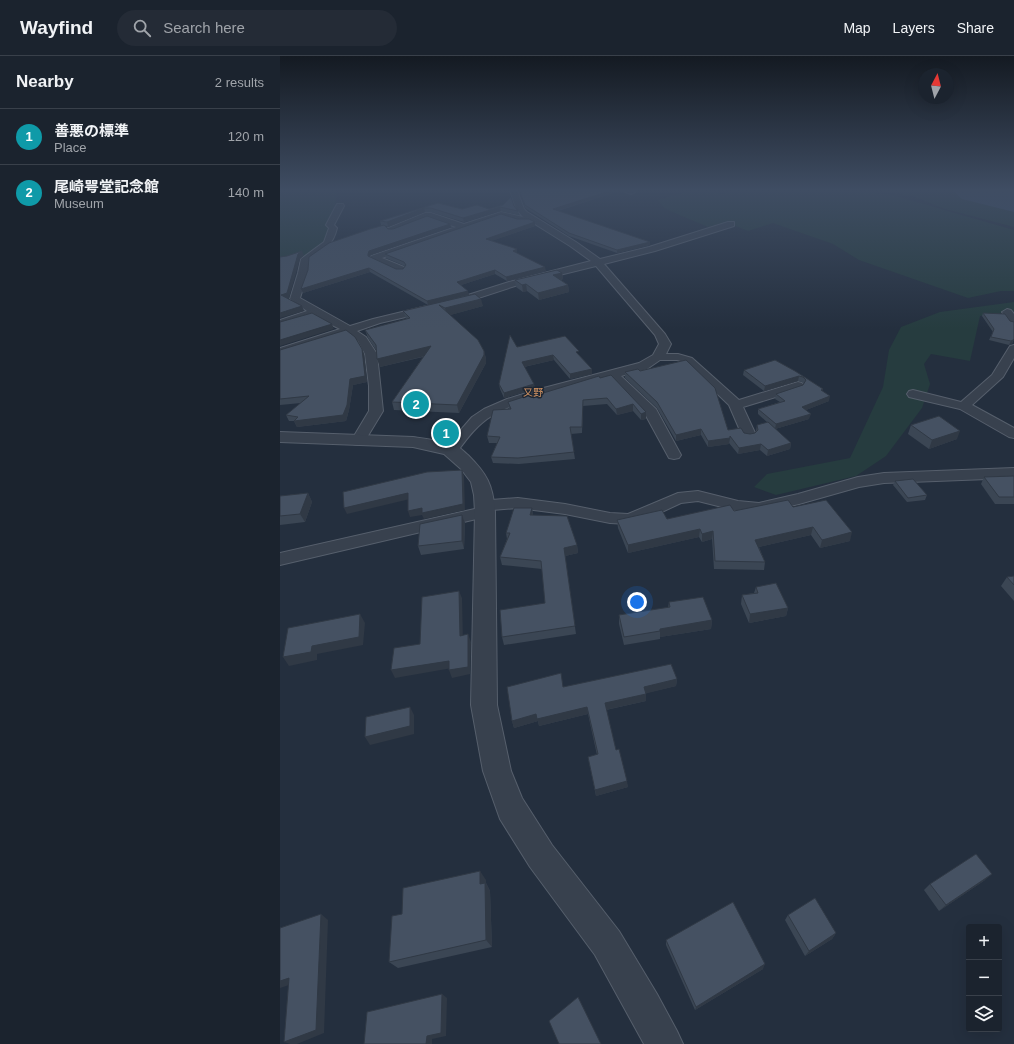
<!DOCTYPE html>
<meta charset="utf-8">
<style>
:root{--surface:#1b232e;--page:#242b36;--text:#f1f3f6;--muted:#a0a4aa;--line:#39404a;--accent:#8ab4f8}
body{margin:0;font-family:Helvetica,"Noto Sans JP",sans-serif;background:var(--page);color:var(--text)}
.controls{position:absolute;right:12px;bottom:12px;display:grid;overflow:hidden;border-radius:4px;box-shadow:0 4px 16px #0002}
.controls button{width:36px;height:36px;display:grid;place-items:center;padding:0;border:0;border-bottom:1px solid var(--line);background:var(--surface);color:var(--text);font:20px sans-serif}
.compass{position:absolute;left:638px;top:12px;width:36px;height:36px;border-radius:50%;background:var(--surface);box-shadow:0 4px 16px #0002;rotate:7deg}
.you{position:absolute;left:357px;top:546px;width:14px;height:14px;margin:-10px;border:3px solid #fff;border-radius:50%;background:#1a73e8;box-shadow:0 0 0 6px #1a73e833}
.badge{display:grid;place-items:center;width:26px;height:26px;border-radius:50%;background:var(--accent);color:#fff;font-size:13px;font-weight:700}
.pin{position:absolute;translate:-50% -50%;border:2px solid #fff;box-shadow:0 1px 4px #0006}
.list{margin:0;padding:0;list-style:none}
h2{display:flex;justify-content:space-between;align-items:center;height:52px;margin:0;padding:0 16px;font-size:17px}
h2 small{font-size:13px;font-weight:400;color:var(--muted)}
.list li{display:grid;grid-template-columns:26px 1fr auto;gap:12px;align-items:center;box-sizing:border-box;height:56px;padding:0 16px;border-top:1px solid var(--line)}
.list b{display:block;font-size:15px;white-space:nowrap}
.list p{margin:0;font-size:13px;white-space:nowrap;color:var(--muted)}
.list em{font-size:13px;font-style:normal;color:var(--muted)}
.icon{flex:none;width:22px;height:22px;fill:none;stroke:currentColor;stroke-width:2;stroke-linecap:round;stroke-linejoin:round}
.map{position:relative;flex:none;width:734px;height:988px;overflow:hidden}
header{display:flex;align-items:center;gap:24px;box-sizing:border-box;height:56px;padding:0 20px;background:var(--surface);border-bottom:1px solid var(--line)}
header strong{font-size:19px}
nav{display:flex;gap:22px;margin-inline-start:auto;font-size:14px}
.search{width:280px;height:36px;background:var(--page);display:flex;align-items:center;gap:10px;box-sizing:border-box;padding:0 14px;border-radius:22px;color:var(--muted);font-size:15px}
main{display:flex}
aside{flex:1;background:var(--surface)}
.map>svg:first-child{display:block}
.green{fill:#263c3f}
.water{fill:#394c67}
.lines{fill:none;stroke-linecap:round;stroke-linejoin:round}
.minor-casing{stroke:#565f6c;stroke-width:2}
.tertiary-casing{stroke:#565f6c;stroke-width:2}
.minor{fill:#38414e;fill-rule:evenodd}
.tertiary{fill:#38414e;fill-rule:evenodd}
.wall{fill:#3b4654}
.shaded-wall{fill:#303945}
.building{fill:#455162;stroke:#303945}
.labels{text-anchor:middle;stroke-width:3;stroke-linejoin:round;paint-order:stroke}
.far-quarter-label{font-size:10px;fill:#d59563;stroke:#1d2633}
</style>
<header>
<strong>Wayfind</strong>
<div class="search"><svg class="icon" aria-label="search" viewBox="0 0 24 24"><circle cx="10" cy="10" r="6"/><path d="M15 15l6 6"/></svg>Search here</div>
<nav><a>Map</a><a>Layers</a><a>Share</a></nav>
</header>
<main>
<aside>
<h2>Nearby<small>2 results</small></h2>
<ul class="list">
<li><span class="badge" style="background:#0f9aa8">1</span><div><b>善悪の標準</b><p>Place</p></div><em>120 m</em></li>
<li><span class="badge" style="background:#0f9aa8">2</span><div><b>尾崎咢堂記念館</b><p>Museum</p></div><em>140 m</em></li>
</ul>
</aside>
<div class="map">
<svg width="734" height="988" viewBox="0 0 734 988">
<rect width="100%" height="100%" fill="#242f3e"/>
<g class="green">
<path d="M0 134H52L57 138 54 155 47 168 48 180C33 200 24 202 0 204Z"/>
<path d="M412 134H426L442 138 453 134H553L609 138 734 174V235H721L688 242 579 204 553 188 493 167 468 175 446 166 428 171 390 155 383 151 378 144Z"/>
<path d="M595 134H672L680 141 690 145 702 147 734 156V171L665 153 632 140Z"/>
<path d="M734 246V255L700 260 690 305 651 298 644 308 650 328 642 352 606 400 576 420 496 439 474 431 487 418 570 402 603 331 609 294 621 271 660 256Z"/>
</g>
<path class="water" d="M672 134H734V156L682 143Z"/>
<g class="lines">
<g class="minor-casing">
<g id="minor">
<path d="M230 134H237L244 153 247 156 296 186 320 203 369 191 448 166H454V170L375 195 324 208 385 278 391 288 386 298H398L412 302 459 344 518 326 522 327 524 330 522 333 463 351 476 379 474 382 469 383 464 382 462 379 449 349 404 306 397 304H380L367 313 341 320 376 353 401 399 399 402 394 403 389 402 365 358 330 322C295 331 228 344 202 367 192 375 184 387 176 397L171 398 166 397 164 394 166 391 192 361 204 353 227 343 256 334 359 307 373 299 379 288 375 279 316 210 235 230 180 248H172L171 246 172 244 229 226 311 205 290 190 250 165H238L221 160 102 202 124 211 126 213 121 216 91 204 90 202 91 200 176 171 148 162 113 175H110L106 173 145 157H151L184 168 221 156 243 161 236 153Z"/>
<path d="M340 134H353L355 136 351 138Z"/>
<path d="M57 148H63L64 150 54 169 57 172C53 189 44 196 29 204L28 217 20 242 70 270 93 263 147 250 152 253 151 255 100 267 77 275 86 281 97 298 103 355 83 388 78 389 73 388 71 385 89 355V330L85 298 78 285 68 278 0 299V292L60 273 34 260 0 270V264L27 255 10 243 18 217 21 203 44 186 49 172 46 169Z"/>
<path d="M727 253 731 254 734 258V269L730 268 722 256Z"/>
<path d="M734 289V302L723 321 692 349 734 372V382L729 381 680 353 629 341 627 338 629 335 633 334 681 346 712 319 730 290Z"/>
<path d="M734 412V422L604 427 579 431 519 448 479 457 458 455 418 445 401 447 367 463 348 468 330 467 285 458 238 452 212 454 213 456 211 460 205 461 0 509V497L199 452 197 449 199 445 238 442 285 448 330 457 348 458 398 437 418 435 458 445 479 447 518 438 578 421 604 417Z"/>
</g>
</g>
<g class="tertiary-casing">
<path id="tertiary" d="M0 376 133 381C147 383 165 385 178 391 182 393 185 397 188 399 207 418 213 429 215 456L217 649 231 715 242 742 272 789 339 875 377 938 397 975 403 988H364L315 899 250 811 220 763 203 715 191 649 195 456 194 439 191 426 181 413 164 398 133 391 0 386Z"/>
</g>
<use href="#minor" class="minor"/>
<use href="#tertiary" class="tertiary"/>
</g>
<g class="wall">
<path d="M239 134 339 135 278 155 370 186V189L337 197 289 180 245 152Z"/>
<path d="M158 147 182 153H209L223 149 234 150 238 155 239 159 221 155 184 166 151 156H145L108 171 104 169 108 173H113L170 168 171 171 91 199 89 200 116 213H123L125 210 106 202 105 198 237 163 255 166V170L211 185 237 193V197L266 215 227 225 215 218 181 229 189 239 148 249 90 216 23 237 21 233 104 169H101L100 165Z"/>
<path d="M282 217 283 223 281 224 288 229 289 236 259 244 247 235 243 236 236 231 235 224Z"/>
<path d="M195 238 203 250 170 259 204 295 206 303V307L179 357 114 354 112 346 143 301 100 311 96 294 88 282 85 274 126 263 123 255Z"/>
<path d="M703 257 734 283 732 288 729 289 709 284 713 276 702 260Z"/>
<path d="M237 291 299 299 312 313V318L290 323 274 304 244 311 254 328 255 333 224 342 220 333 219 328Z"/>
<path d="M82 293 84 298 87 326 73 329 69 354 66 365 17 371 14 365H9L6 359 21 347 0 349V294Z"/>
<path d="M464 314 515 315 543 333 542 335 549 345 526 354 529 363 495 373 511 387 510 393 487 400 480 394 458 398 449 387V388L428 391 421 379 396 385 377 352 345 322V316L360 315 448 374 470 378 475 377 476 376V375L477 369 488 367 478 358V353L500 346 495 343 496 338 523 329 524 328 522 326 518 325 484 335 463 319Z"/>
<path d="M320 322 366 356V363L361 364 353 355 337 359 327 348 303 350 302 377 291 378 295 403 239 408 213 407 211 401 217 387H209L207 380 229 353 228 346Z"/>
<path d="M631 369 677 383 649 393 628 378Z"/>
<path d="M734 420V448H715L701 428 704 421Z"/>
<path d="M615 425 647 439 645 444 627 446 613 429Z"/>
<path d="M28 437 32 446 25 466 0 469V440Z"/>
<path d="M513 451 570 485 540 492 531 479 479 491 485 506 484 514 434 513 432 483 422 486 419 481 348 497 338 472 337 464 387 463 454 455Z"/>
<path d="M252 452 253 459 297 489 298 497 285 500 296 578 224 589 222 581 265 547 262 513 222 509 220 501 227 483 226 477Z"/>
<path d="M182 459 185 467 184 493 141 499 138 490Z"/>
<path d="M734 520V545L721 530 727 521Z"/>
<path d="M476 531 508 552 506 560 469 567 461 548 462 539 474 537Z"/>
<path d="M389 546 432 564 431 573 380 581V583L344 589 339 568V559L388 552Z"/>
<path d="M397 623 396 630 366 637V645L326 654 336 694 348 731 316 740 308 701 317 699 308 658 259 670 258 665 234 672 232 665 283 631Z"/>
<path d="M206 824V827L210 835 212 891 118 912 109 906 122 858Z"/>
<path d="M705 824 659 855 644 834 650 828Z"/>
<path d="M508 859 556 877 552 883 525 900 505 864Z"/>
<path d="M386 884 483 913 415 954 386 889Z"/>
</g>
<g class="shaded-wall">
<path d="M333 134H340L339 135 273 156V153Z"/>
<path d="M220 151 221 155 184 166 183 162Z"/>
<path d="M144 152 145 156 108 171 107 166Z"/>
<path d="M255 166V170L206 187V183Z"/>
<path d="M170 168 171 171 91 199 89 201 88 198 89 195Z"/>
<path d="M370 186V189L337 197V194Z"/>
<path d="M237 193V197L233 195Z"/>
<path d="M22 195 24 199 20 203 9 242 3 244 1 239 18 198Z"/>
<path d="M265 211 266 215 227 225 226 221Z"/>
<path d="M89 212 90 216 23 237 21 233Z"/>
<path d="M215 214V218L178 230 177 226Z"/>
<path d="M282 217 283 223 273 226V219Z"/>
<path d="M246 228 247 235 243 236 242 229Z"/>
<path d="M288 229 289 236 259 244 258 237Z"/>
<path d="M188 235 189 239 148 249 147 245Z"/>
<path d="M201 243 203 250 167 260 165 252Z"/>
<path d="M22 250 24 255 0 262V257Z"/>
<path d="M52 268 54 273 0 290V284Z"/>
<path d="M733 284 732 288 729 289 731 285Z"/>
<path d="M151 290 153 298 100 311 97 303Z"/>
<path d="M82 293 84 298 87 326 73 329 69 354 66 365 17 371 14 365 70 323Z"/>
<path d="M204 295 206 303V307L179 357 177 349Z"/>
<path d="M273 299 274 304 243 311 242 306Z"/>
<path d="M312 313V318L290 323V318Z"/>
<path d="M519 320 518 325 484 335 485 330Z"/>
<path d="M254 328 255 333 224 342V337Z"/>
<path d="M550 340 549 345 521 356 522 351Z"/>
<path d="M353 348V355L337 359 336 353Z"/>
<path d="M366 356V363L361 364V358Z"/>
<path d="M531 358 529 363 495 373 496 368Z"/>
<path d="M421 373V379L396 385V379Z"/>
<path d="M680 375 677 383 649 393 652 384Z"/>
<path d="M450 382 449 388 428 391V385Z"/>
<path d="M511 387 510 393 487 400 488 394Z"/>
<path d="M481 388 480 394 458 398 459 392Z"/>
<path d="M182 414 184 420 185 454 144 463 142 459 130 461 128 455Z"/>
<path d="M28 437 32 446 25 466 20 458Z"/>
<path d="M128 437 130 443 67 458 64 452Z"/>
<path d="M252 452 253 460 250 459Z"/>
<path d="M182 459 185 467 184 493 182 485Z"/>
<path d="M533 471 531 479 474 492 475 484Z"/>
<path d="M420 473 419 481 348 497V489Z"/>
<path d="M433 475 432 483 422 486V478Z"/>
<path d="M572 476 570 485 540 492 542 484Z"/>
<path d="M297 489 298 497 285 500 284 492Z"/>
<path d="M179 535 182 542 183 587 180 580Z"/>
<path d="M508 552 506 560 469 567 470 558Z"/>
<path d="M80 558 85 567 83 589 37 598V604L9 610 3 601 32 590Z"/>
<path d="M432 564 431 573 380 581V573Z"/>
<path d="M188 578 191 586 190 618 172 622 169 614Z"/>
<path d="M169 605 172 612 115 622 111 614Z"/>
<path d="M397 623 396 630 364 638V631Z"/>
<path d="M366 638V645L325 654V647Z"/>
<path d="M130 651 134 659V678L90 689 85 681Z"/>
<path d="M307 651 308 658 259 670 258 665 234 672 232 665 256 658Z"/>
<path d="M347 725 348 731 316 740 315 734Z"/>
<path d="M200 815 206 824V827L210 835 212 891 206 884 200 828Z"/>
<path d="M712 818 705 824 659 855 666 849Z"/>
<path d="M41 858 48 864 44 977 17 988H10L4 986Z"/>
<path d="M556 877 552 883 525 900 529 895Z"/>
<path d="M485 908 483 913 415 954 416 951Z"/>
<path d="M9 922 18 926 0 932V925Z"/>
<path d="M162 938 167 942 166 980 152 983V988H146L147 980Z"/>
</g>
<g class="building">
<path d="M239 134H333L273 153 370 186 337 194 289 177 245 149Z"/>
<path d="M231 141 234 150 238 155 220 151 183 162 151 152H144L107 166 100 165 158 147 182 153 197 149 209 153 223 149Z"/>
<path d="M221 158 237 163H249L255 166 206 183 237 193 233 195 265 211 226 221 215 214 177 226 188 235 147 245 89 212 21 233 28 214 29 201 49 187 90 173 104 169 108 173H113L147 160 170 168 89 195 88 198V200L116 213H123L126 209 124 206 105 198Z"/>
<path d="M22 195 18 198 7 237 1 239 22 250 0 257V201L7 200Z"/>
<path d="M277 214 282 217 273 219 288 229 258 237 246 228 242 229 235 224Z"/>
<path d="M195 238 201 243 165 252 159 249 198 284 204 295V299L177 349 112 346 151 290 97 303 96 289 85 274 130 262 123 255Z"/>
<path d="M32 257 52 268 0 284V266Z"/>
<path d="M703 257 725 258 730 265 734 266V283L733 284 731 285 711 281 714 273Z"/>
<path d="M66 274 75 281 82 293 85 320 70 323 67 349 63 359 14 365 18 361 6 359 29 340 0 343V294Z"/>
<path d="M230 279 237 291 285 280 299 295 296 296 312 313 290 318 273 299 242 306 254 328 224 337 219 328Z"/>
<path d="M406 304 435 332 448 374 461 372 464 377 470 378 475 377 478 374 477 369 488 366 511 387 488 394 481 388 459 392 450 380V382L428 385 421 373 396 379 377 346 345 316 358 313 360 315Z"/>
<path d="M495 304 515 315 543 333 541 334 550 340 522 351 531 358 496 368 478 353 505 345 496 338 523 329 526 324 523 321 519 320 485 330 464 314Z"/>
<path d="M331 319 366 356 361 358 353 348 336 353 327 342 303 344 302 371H290L294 396 238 402 211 401 220 381 207 380 213 354 231 353 228 346 259 336 260 338 319 320 320 322Z"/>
<path d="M659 360 680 375 652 384 631 369Z"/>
<path d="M182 414 183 448 142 457V452L128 455V437L64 452 63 436 147 416Z"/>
<path d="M734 420V441H719L704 421Z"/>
<path d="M633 423 647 439 628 442 615 425Z"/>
<path d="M28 437 20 458 0 460V440Z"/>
<path d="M508 444 513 451 546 444 572 476 542 484 533 471 475 484 485 506 435 505 433 475 422 478 420 473 348 489 337 464 382 454 387 463 450 449 454 455Z"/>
<path d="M234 452H252L250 459 287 460 297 489 284 492 295 570 222 581 220 554 265 547 261 505 220 501 230 477H226Z"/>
<path d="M182 459V485L138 490 140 468Z"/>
<path d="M734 520V529L727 521Z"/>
<path d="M496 527 508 552 470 558 462 539 478 537 476 531Z"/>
<path d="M179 535 180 580 188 578V611L169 614V605L111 614 114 592 140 588 142 541Z"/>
<path d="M423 541 432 564 380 573V575L344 581 339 559 390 551 389 546Z"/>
<path d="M80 558 79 581 32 590 31 596 3 601 8 572Z"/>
<path d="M391 608 397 623 364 631 366 638 325 647 336 694 339 693 347 725 315 734 308 701 318 698 307 651 257 663 256 658 232 665 227 631 281 617 283 631Z"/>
<path d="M130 651V670L85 681 86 661Z"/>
<path d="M696 798 712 818 666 849 650 828Z"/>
<path d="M200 815V828L205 827 206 884 109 906 112 860 122 858 123 832Z"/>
<path d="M535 842 556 877 529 895 508 859Z"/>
<path d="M453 846 485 908 416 951 386 884Z"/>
<path d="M41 858 36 974 4 986 9 922 0 925V872Z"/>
<path d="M162 938 161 977 147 980 146 988H84L87 956Z"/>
<path d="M298 941 321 988H279L269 965Z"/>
</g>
<linearGradient id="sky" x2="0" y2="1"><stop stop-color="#141a22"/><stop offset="0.49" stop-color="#3f4d63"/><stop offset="1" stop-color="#3f4d63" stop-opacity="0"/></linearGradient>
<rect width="734" height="273" fill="url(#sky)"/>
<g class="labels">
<g class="far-quarter-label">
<text x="253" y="340">又野</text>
</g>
</g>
</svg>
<div class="controls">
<button>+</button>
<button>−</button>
<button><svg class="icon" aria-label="layers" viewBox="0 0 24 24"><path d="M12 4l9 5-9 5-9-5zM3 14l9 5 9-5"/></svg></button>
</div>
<svg class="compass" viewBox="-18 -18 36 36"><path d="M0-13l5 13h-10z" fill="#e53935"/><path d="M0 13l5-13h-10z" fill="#a0a4aa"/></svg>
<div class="you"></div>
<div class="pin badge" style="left:166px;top:377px;background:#0f9aa8">1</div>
<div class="pin badge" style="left:136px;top:348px;background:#0f9aa8">2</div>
</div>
</main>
